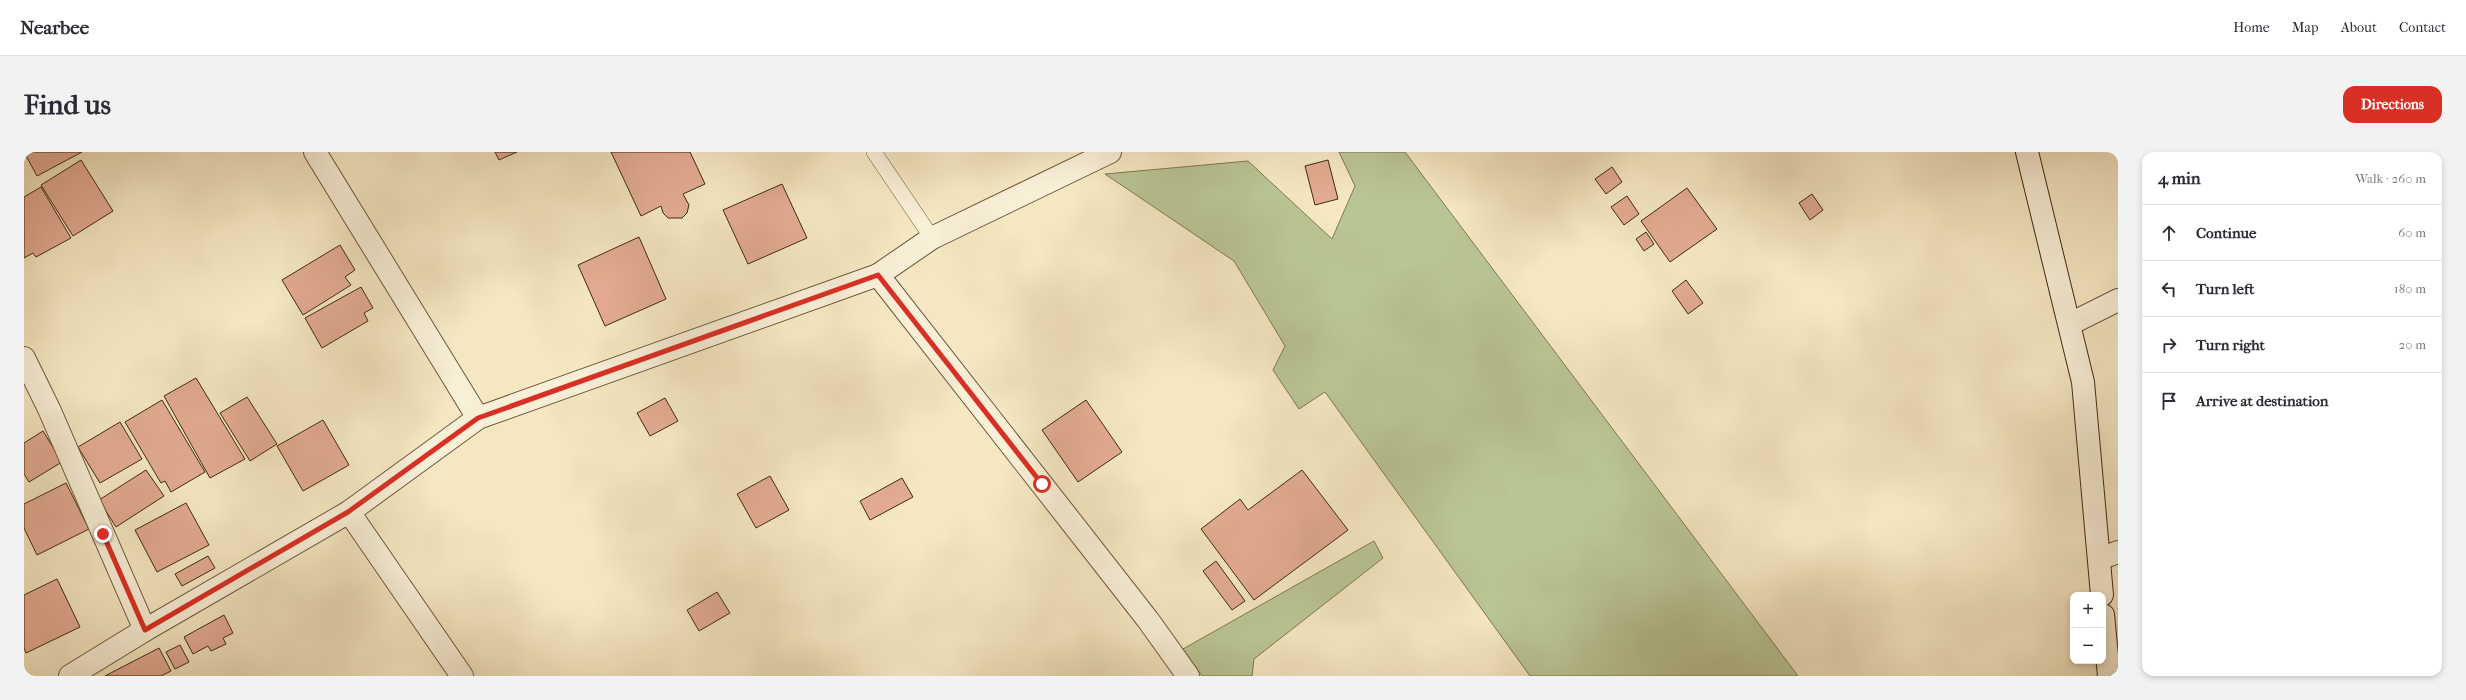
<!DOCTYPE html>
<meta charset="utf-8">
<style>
:root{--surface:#fff;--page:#f2f2f3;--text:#2b2b33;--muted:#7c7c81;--line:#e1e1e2;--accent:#d93025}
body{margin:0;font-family:"IM FELL French Canon",serif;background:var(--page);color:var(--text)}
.controls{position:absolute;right:12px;bottom:12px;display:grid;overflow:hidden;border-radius:8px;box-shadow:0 2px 6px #0003}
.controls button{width:36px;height:36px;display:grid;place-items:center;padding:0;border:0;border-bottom:1px solid var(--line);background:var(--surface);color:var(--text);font:20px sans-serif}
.stop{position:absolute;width:12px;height:12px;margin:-9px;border:3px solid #d93025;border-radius:50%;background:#fff}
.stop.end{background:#d93025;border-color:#fff;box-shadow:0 1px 4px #0008}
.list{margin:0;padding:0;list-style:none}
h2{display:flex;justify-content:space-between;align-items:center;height:52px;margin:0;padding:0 16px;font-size:17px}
h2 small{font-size:13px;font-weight:400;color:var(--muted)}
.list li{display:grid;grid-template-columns:26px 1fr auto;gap:12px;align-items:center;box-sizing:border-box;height:56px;padding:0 16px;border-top:1px solid var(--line)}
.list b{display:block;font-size:15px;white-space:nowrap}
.list em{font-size:13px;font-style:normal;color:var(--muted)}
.icon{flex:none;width:22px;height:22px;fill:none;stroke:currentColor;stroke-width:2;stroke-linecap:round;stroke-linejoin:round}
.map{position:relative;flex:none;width:2094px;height:524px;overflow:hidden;border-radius:12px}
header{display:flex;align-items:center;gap:24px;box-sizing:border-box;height:56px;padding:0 20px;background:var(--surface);border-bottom:1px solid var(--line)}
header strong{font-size:19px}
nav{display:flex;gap:22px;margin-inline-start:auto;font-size:14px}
.intro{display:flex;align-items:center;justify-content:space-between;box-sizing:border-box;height:96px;padding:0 24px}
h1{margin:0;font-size:28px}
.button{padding:10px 18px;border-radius:12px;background:var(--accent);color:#fff;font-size:14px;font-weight:700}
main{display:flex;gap:24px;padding:0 24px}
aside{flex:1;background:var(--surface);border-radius:12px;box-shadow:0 2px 6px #0003}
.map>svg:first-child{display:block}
.green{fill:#bac594;stroke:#7e7752}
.building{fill:#e2ab91;stroke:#412910}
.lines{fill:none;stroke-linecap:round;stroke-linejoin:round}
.lane-casing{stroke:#6e583c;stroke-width:16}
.street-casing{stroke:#6e583c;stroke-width:24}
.secondary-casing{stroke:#412910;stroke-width:24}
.lane{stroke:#f8efd7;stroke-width:15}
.street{stroke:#f8efd7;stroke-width:22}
.secondary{stroke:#f8efd7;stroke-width:22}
.route{stroke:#d93025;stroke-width:5}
</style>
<header>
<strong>Nearbee</strong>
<nav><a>Home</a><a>Map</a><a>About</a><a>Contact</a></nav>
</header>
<div class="intro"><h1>Find us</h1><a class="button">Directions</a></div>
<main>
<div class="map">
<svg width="2094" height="524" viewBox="0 0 2094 524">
<rect width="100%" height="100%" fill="#f4e7c2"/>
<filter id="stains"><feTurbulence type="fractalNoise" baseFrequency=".005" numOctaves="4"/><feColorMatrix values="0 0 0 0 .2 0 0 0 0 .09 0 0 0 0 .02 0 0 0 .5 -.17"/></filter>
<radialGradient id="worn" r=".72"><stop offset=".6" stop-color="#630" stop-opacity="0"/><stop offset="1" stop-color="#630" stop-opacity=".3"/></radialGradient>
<g class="green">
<path d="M1315 0H1381L1774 524H1506L1301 240 1275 257 1249 218 1261 194 1210 109 1081 22 1224 9 1308 87 1331 34Z"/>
<path d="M1350 389 1359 406 1230 507 1228 524H1178L1159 497Z"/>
</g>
<g class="building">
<path d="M0 0H58L13 24Z"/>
<path d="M471 0H493L475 8Z"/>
<path d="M587 0H666L681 32 659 42 665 53 663 61 658 66H644L639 61 637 54 617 64Z"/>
<path d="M57 8 89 59 49 84 17 33Z"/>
<path d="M1304 8 1314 47 1291 53 1281 14Z"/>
<path d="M1588 15 1598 30 1582 42 1571 27Z"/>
<path d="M758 32 783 86 724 112 699 58Z"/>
<path d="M17 35 47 86 12 105 9 101 0 106V45Z"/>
<path d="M1663 36 1693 77 1646 110 1617 69Z"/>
<path d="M1788 42 1799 58 1786 68 1775 51Z"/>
<path d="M1603 44 1615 62 1600 73 1587 55Z"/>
<path d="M1622 80 1630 92 1620 99 1612 87Z"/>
<path d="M615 85 642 147 581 174 554 113Z"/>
<path d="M316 93 331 118 321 125 327 133 279 163 258 128Z"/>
<path d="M1662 128 1679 151 1664 162 1648 139Z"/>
<path d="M337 135 349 156 340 161 344 169 298 196 281 166Z"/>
<path d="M172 226 221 307 186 326 140 244Z"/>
<path d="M223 245 253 292 226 309 196 261Z"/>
<path d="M641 246 654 269 626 284 613 261Z"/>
<path d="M138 248 181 320 147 340 141 329 137 331 101 270Z"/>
<path d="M1062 248 1098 300 1054 330 1018 278Z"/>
<path d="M299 268 325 313 279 339 253 294Z"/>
<path d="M96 270 118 307 76 331 54 295Z"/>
<path d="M19 279 38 310 5 330 0 322V291Z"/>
<path d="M122 318 140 344 92 375 75 348Z"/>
<path d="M1278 318 1324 378 1230 448 1177 377 1216 347 1224 358Z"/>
<path d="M746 324 765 358 732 376 713 342Z"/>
<path d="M878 326 889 345 846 368 836 349Z"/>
<path d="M42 331 65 377 13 403 0 376V352Z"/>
<path d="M162 351 185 393 133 420 111 378Z"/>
<path d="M184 404 191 416 158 434 151 422Z"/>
<path d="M1192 409 1221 449 1208 458 1179 419Z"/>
<path d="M33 427 56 475 2 501 0 496V443Z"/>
<path d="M693 440 706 461 675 479 663 458Z"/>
<path d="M200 463 209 481 199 486 202 492 187 499 184 494 169 502 160 485Z"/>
<path d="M156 493 165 510 151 517 142 500Z"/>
<path d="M135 496 147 519 137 524H81Z"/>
</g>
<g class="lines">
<g class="lane-casing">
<path id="lane" d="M850 0 908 86"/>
</g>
<g class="street-casing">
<g id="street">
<path d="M291 0 454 266"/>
<path d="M854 123 1124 468 1164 524"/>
<path d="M2046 172 2094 148"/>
<path d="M0 206 25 257 121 478 46 524"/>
<path d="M325 360 438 524"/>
<path d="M2075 407 2094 400"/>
<path d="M121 478 325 360 454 266 854 123 908 86 1086 0"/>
</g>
</g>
<g class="secondary-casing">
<g id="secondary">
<path d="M2003 0 2059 230 2078 443"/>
<path d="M2079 463 2085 524"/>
</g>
</g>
<use href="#lane" class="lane"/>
<use href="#street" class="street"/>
<use href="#secondary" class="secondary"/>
</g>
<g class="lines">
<path class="route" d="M79 382 121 478 324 360 454 266 854 123 1018 332"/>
</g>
<rect width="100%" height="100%" filter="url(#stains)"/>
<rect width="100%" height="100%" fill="url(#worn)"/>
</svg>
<div class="controls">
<button>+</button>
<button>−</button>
</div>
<div class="stop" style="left:1018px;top:332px"></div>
<div class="stop end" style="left:79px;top:382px"></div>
</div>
<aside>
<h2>4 min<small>Walk · 260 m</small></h2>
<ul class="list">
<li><svg class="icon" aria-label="ahead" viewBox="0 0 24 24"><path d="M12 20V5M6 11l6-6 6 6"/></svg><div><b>Continue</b></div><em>60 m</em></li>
<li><svg class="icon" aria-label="left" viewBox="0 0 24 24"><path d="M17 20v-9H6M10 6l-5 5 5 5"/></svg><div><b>Turn left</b></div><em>180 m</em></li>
<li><svg class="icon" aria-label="right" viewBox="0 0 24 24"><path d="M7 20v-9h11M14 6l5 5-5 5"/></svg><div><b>Turn right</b></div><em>20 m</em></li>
<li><svg class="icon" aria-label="arrive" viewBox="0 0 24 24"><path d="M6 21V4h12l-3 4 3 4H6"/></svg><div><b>Arrive at destination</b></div></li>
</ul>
</aside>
</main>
